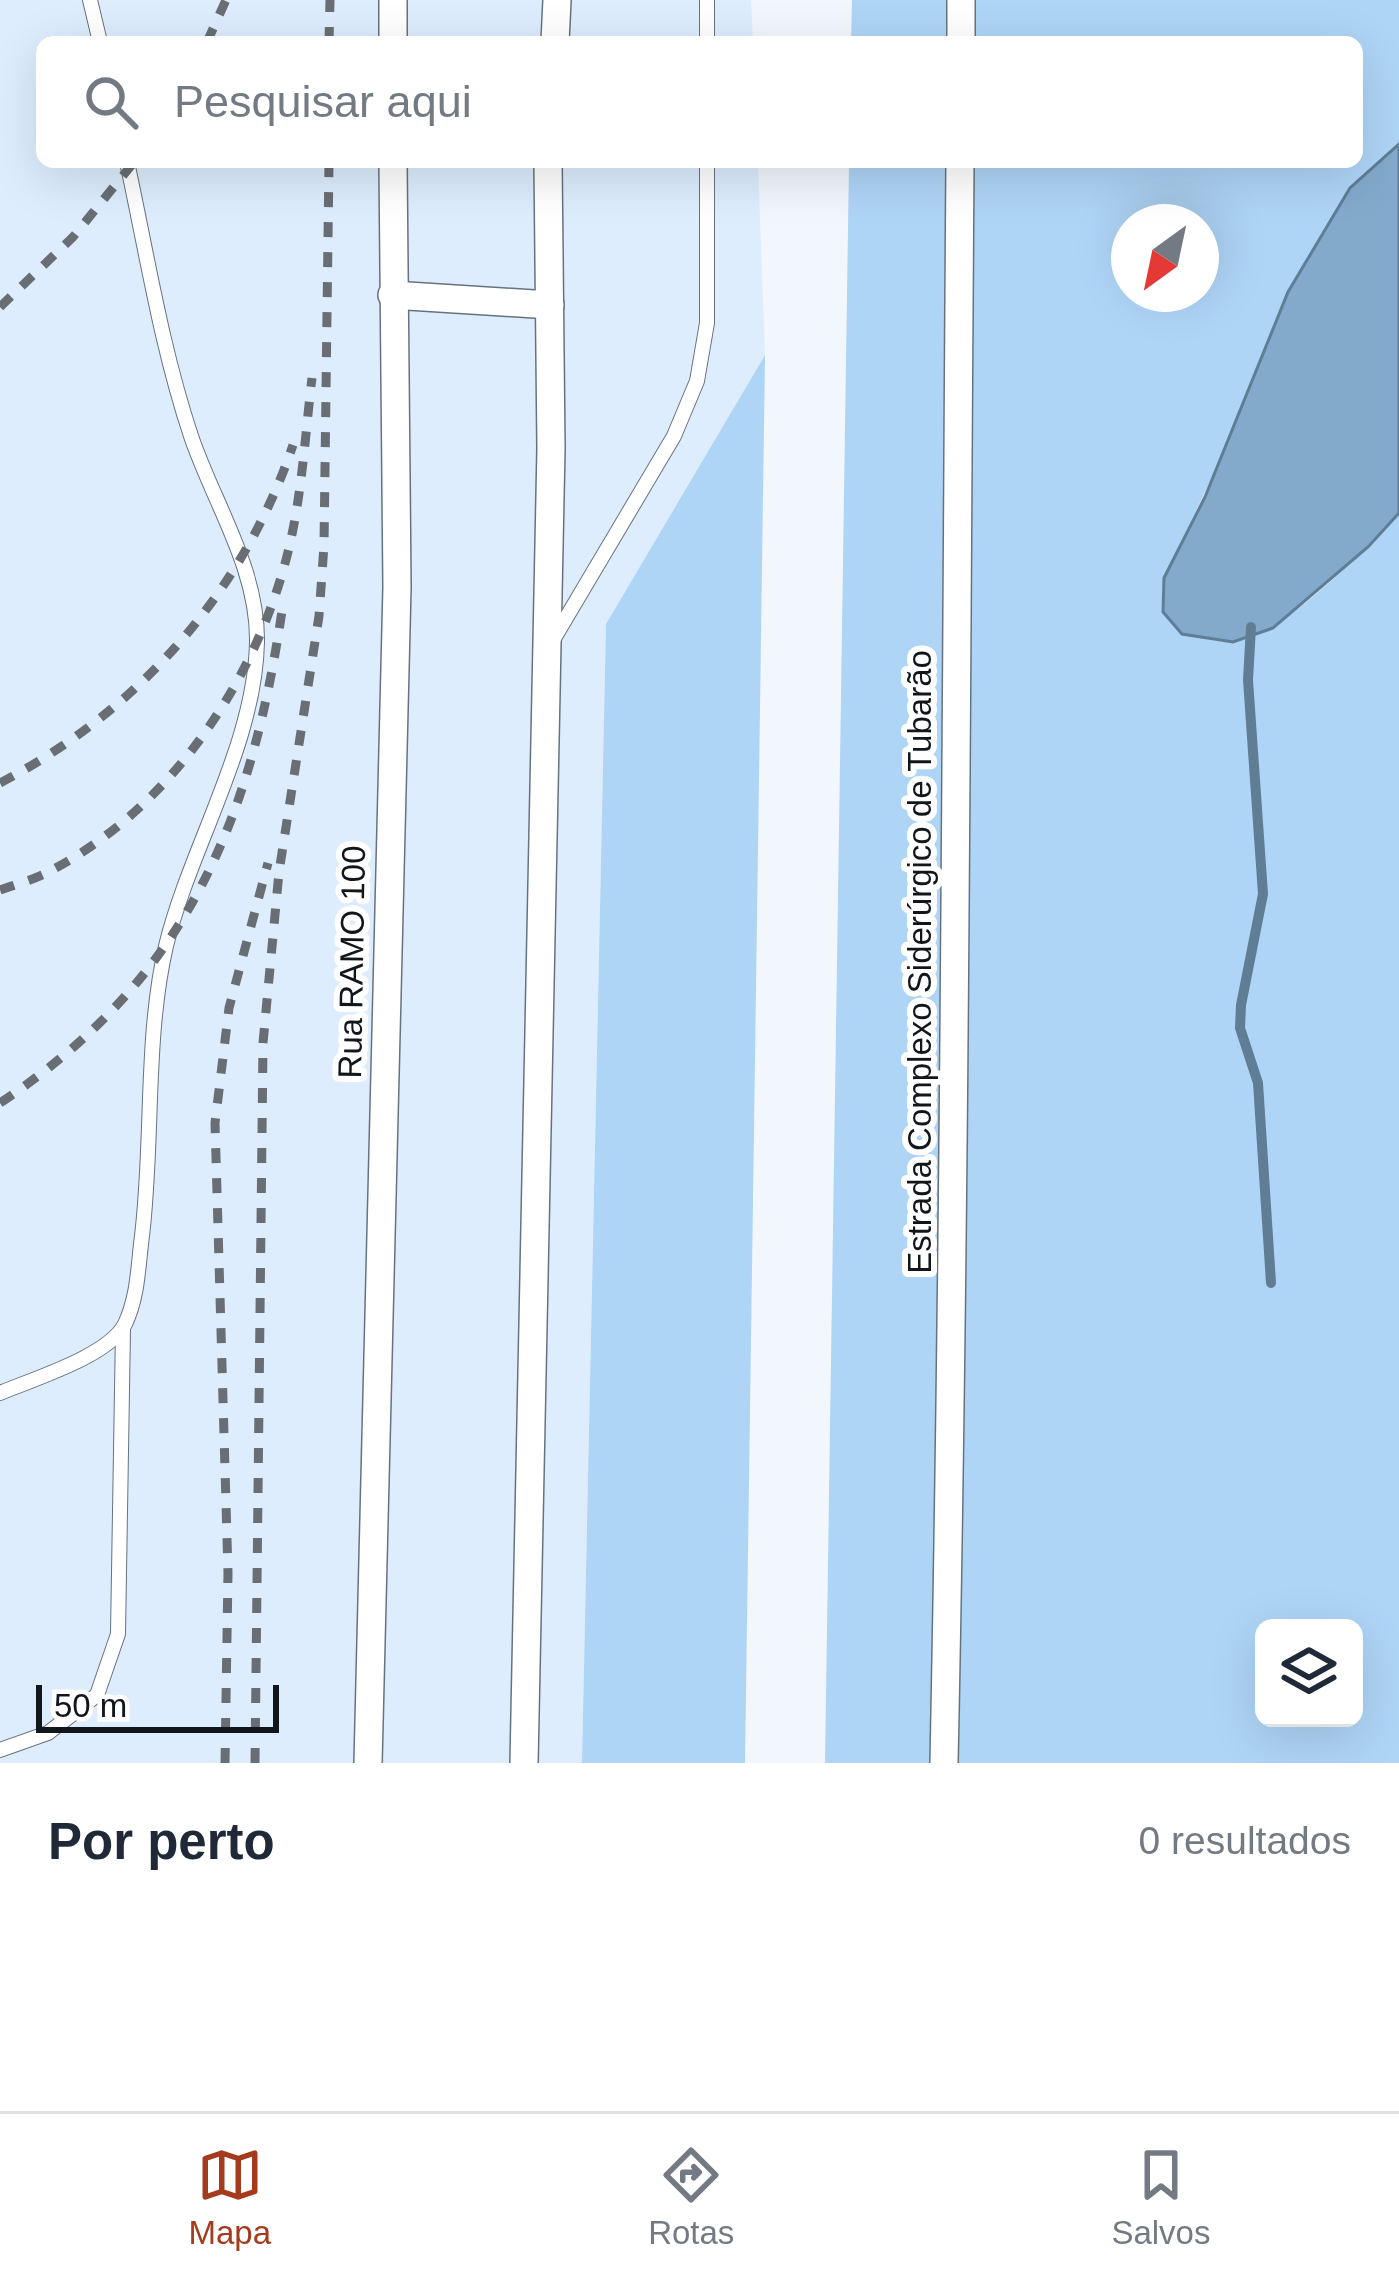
<!DOCTYPE html>
<html lang="pt">
<meta charset="utf-8">
<style>
:root{--surface:#fff;--page:#f6f6f7;--text:#1f2937;--muted:#747a83;--line:#e0e1e3;--accent:#a33b1c}
body{margin:0;font-family:Arial,sans-serif;background:var(--page);color:var(--text)}
.controls{position:absolute;right:36px;bottom:36px;display:grid;overflow:hidden;border-radius:18px;box-shadow:0 12px 48px #0002}
.controls button{width:108px;height:108px;display:grid;place-items:center;padding:0;border:0;border-bottom:3px solid var(--line);background:var(--surface);color:var(--text);font:60px sans-serif}
.compass{position:absolute;left:1111px;top:204px;width:108px;height:108px;border-radius:50%;background:var(--surface);box-shadow:0 12px 48px #0002;rotate:213deg}
.scale{position:absolute;left:36px;bottom:30px;width:243px;box-sizing:border-box;padding-left:12px;border:6px solid #10161a;border-top:0;font-size:33px;line-height:42px;white-space:nowrap;color:#10161a;-webkit-text-stroke:9px #fff;paint-order:stroke}
.list{margin:0;padding:0;list-style:none}
h2{display:flex;justify-content:space-between;align-items:center;height:156px;margin:0;padding:0 48px;font-size:51px}
h2 small{font-size:39px;font-weight:400;color:var(--muted)}
.icon{flex:none;width:66px;height:66px;fill:none;stroke:currentColor;stroke-width:2;stroke-linecap:round;stroke-linejoin:round}
.map{position:relative;flex:none;width:1399px;height:1763px;overflow:hidden}
.search{position:absolute;background:var(--surface);box-shadow:0 12px 48px #0002;left:36px;right:36px;top:36px;height:132px;display:flex;align-items:center;gap:30px;box-sizing:border-box;padding:0 42px;border-radius:18px;color:var(--muted);font-size:45px}
.sheet{height:348px;background:var(--surface)}
nav{display:flex;justify-content:space-around;align-items:center;box-sizing:border-box;height:168px;border-top:3px solid var(--line);background:var(--surface);font-size:33px;color:var(--muted)}
nav a{display:grid;justify-items:center;gap:6px}
nav .on{color:var(--accent)}
.map>svg:first-child{display:block}
.built{fill:#ddedfd}
.green{fill:#aed4f6;fill-rule:evenodd}
.water{fill:#83a9cb;stroke:#607d96;stroke-width:3}
.lines{fill:none;stroke-linecap:round;stroke-linejoin:round}
.stream{stroke:#607d96;stroke-width:10}
.service-casing{stroke:#66737f;stroke-width:16}
.minor-casing{stroke:#66737f;stroke-width:30}
.service{stroke:#fff;stroke-width:14}
.minor{stroke:#fff;stroke-width:27}
.rail{stroke:#686e73;stroke-width:9;stroke-dasharray:15 15;stroke-linecap:butt}
.labels{text-anchor:middle;stroke-width:12;stroke-linejoin:round;paint-order:stroke}
.street-label{font-size:33px;fill:#10161a;stroke:#fff}
</style>
<div class="map">
<svg width="1399" height="1763" viewBox="0 0 1399 1763">
<rect width="100%" height="100%" fill="#f1f7fd"/>
<path class="built" d="M0 0H751L753 42H42V162H758L765 355 606 624 582 1763H0Z"/>
<g class="green">
<path d="M852 0H1399V144L1350 188 1164 578 1163 612 1182 634C1197 636 1214 642 1229 642 1277 642 1367 548 1399 513V1763H825L849 162H1357V42H851ZM1129 222H1201V294H1129ZM1264 1628H1354V1718H1264Z"/>
<path d="M765 355 745 1763H582L606 624Z"/>
</g>
<path class="water" d="M1399 144V513L1368 547 1273 628 1233 642 1182 634 1163 612 1164 578 1205 497 1288 292 1350 188Z"/>
<g class="lines">
<path class="stream" d="M1251 627 1248 680 1263 894 1241 1005 1240 1028 1258 1083 1271 1283"/>
<g class="service-casing">
<g id="service">
<path d="M90 0 100 42"/>
<path d="M707 42V0"/>
<path d="M553 640 674 436 697 381 707 323V162"/>
<path d="M0 1393C33 1379 109 1356 125 1324 137 1299 138 1271 141 1244 154 1147 144 1041 166 946 190 847 255 745 257 642 258 568 214 504 191 436 161 346 147 254 127 162"/>
<path d="M0 1750 48 1733 97 1695 118 1634 123 1329"/>
</g>
</g>
<g class="minor-casing">
<g id="minor">
<path d="M393 42V0"/>
<path d="M555 42 557 0"/>
<path d="M961 42V0"/>
<path d="M392 295 550 305"/>
<path d="M368 1763 397 587 393 162"/>
<path d="M524 1763 551 448 548 162"/>
<path d="M944 1763C955 1229 956 696 960 162"/>
</g>
</g>
<use href="#service" class="service"/>
<use href="#minor" class="minor"/>
<g class="rail">
<path d="M207 42 226 0"/>
<path d="M329 42 330 0"/>
<path d="M0 307 73 237 134 162"/>
<path d="M0 783C138 711 243 593 293 445"/>
<path d="M0 890C17 884 36 879 52 870 171 807 256 681 288 552 302 495 305 436 312 378"/>
<path d="M0 1103C188 978 252 820 283 604"/>
<path d="M225 1763 228 1573 215 1123 229 1008 268 863"/>
<path d="M255 1763 263 1043 279 872 319 616 324 545 329 162"/>
</g>
</g>
<g class="labels">
<g class="street-label">
<text transform="translate(351 962) rotate(-89)" y="12">Rua RAMO 100</text>
<text transform="translate(919 962) rotate(-90)" y="12">Estrada Complexo Siderúrgico de Tubarão</text>
</g>
</g>
</svg>
<div class="controls">
<button><svg class="icon" aria-label="layers" viewBox="0 0 24 24"><path d="M12 4l9 5-9 5-9-5zM3 14l9 5 9-5"/></svg></button>
</div>
<svg class="compass" viewBox="-18 -18 36 36"><path d="M0-13l5 13h-10z" fill="#e53935"/><path d="M0 13l5-13h-10z" fill="#747a83"/></svg>
<div class="scale">50 m</div>
<div class="search"><svg class="icon" aria-label="search" viewBox="0 0 24 24"><circle cx="10" cy="10" r="6"/><path d="M15 15l6 6"/></svg>Pesquisar aqui</div>
</div>
<section class="sheet">
<h2>Por perto<small>0 resultados</small></h2>
<ul class="list">
</ul>
</section>
<nav>
<a class="on"><svg class="icon" aria-label="map" viewBox="0 0 24 24"><path d="M3 6l6-2 6 2 6-2v14l-6 2-6-2-6 2zM9 4v14M15 6v14"/></svg>Mapa</a>
<a><svg class="icon" aria-label="directions" viewBox="0 0 24 24"><path d="M12 3l9 9-9 9-9-9zM9 14v-3h6M13 9l2 2-2 2"/></svg>Rotas</a>
<a><svg class="icon" aria-label="saved" viewBox="0 0 24 24"><path d="M7 4h10v16l-5-4-5 4z"/></svg>Salvos</a>
</nav>
